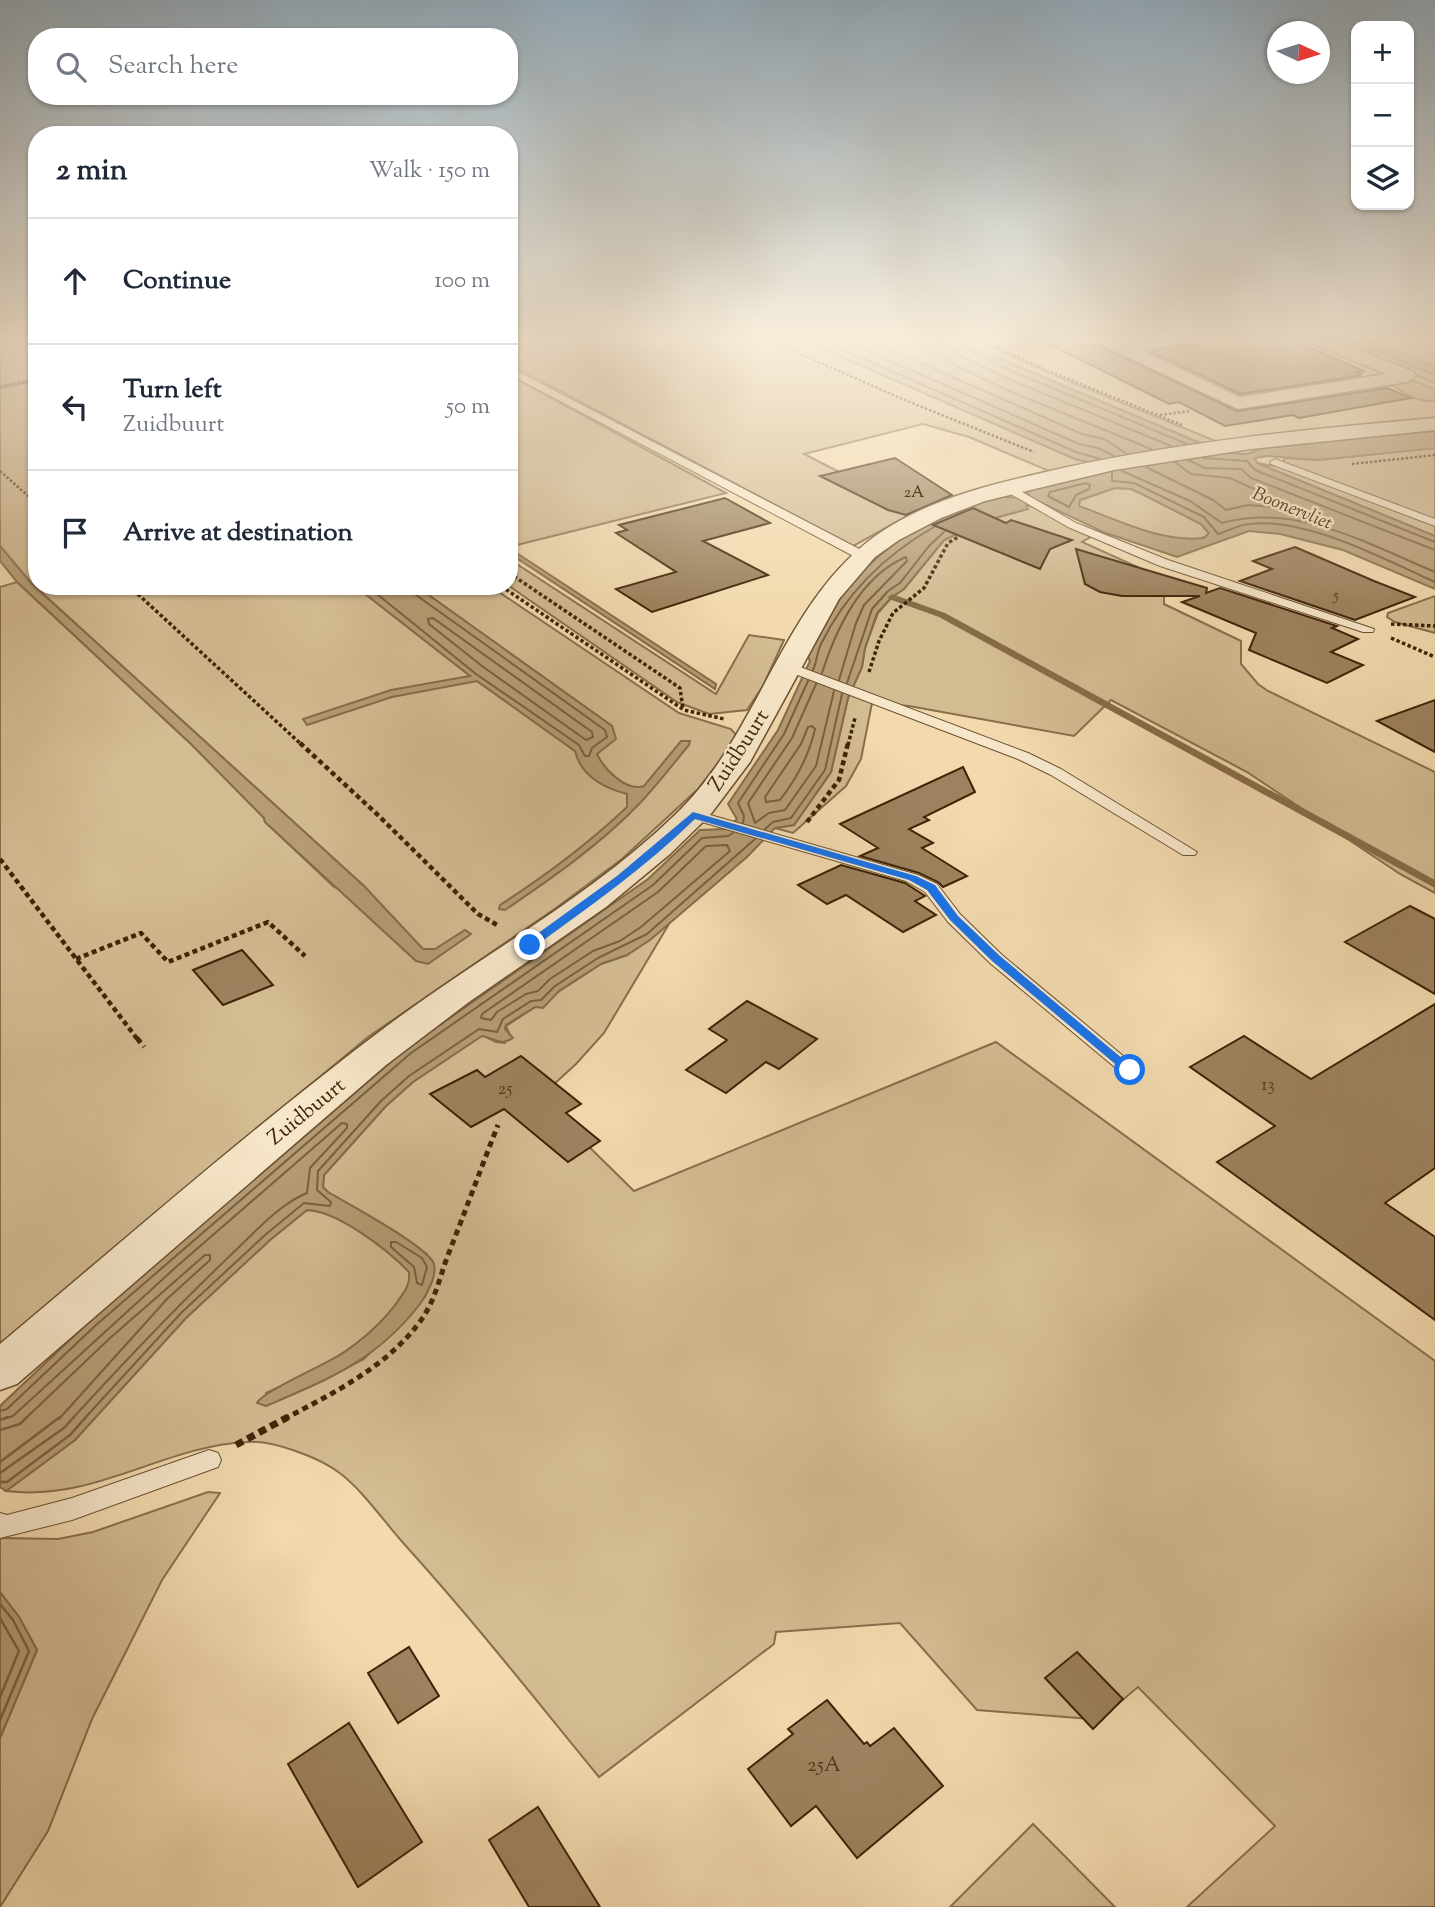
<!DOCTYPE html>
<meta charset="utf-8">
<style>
:root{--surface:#fff;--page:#f2f2f3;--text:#1f2937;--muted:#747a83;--line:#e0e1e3}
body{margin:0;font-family:"Sorts Mill Goudy",serif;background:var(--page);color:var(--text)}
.controls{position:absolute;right:21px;top:21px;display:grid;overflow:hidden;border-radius:14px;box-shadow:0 2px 5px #0004}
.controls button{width:63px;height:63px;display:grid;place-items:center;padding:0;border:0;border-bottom:2px solid var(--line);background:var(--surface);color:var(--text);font:35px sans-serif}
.compass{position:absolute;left:1267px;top:21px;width:63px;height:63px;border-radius:50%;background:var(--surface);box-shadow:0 2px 5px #0004;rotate:94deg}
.stop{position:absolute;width:21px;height:21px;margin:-16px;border:5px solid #1a73e8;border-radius:50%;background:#fff}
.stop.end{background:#1a73e8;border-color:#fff;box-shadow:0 2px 7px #0008}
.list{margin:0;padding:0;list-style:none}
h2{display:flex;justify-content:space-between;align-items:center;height:91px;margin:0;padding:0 28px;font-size:30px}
h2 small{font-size:23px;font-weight:400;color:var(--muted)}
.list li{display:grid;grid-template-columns:46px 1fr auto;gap:21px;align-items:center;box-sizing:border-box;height:126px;padding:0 28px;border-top:2px solid var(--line)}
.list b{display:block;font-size:26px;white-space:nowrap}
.list p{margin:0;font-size:23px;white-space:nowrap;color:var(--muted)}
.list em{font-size:23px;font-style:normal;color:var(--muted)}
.icon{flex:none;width:38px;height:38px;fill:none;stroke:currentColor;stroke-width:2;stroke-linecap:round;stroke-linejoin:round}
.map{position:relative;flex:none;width:1435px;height:1907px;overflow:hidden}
.search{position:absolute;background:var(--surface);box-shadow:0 2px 5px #0004;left:28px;top:28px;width:490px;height:77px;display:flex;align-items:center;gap:18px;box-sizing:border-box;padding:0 24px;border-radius:28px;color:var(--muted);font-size:26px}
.panel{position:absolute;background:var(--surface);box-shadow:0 2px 5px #0004;left:28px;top:126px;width:490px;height:469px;border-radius:28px}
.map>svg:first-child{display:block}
.green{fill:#d3bb92;stroke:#886f4c;stroke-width:2}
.water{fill:#b59c75;stroke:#856c49;stroke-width:2;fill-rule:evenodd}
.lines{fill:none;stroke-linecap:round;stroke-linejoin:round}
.shore-far1{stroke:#7a603e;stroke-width:2}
.shore{stroke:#7a603e;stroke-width:2.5}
.stream{fill:#856c49;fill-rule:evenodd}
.building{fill:#9c825e;stroke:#3e2307;stroke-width:2}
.service-casing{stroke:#6b5131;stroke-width:2}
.minor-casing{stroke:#6b5131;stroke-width:3}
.path-far4{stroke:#3e2307;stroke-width:2.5;stroke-dasharray:2.5 2;stroke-linecap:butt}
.path-far3{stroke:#3e2307;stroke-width:3.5;stroke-dasharray:3.5 2.5;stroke-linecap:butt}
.path-far2{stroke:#3e2307;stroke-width:4.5;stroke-dasharray:5 3.5;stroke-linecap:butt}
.path-far1{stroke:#3e2307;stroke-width:5;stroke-dasharray:6 4.5;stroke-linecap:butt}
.path{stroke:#3e2307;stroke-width:7;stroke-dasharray:8 5;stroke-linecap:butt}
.service{fill:#f7e7ca;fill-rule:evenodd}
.minor{fill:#f7e7ca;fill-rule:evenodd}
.route{fill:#1a73e8}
.labels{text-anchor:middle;stroke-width:5;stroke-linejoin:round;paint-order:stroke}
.far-number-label{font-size:16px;fill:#563b1d}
.number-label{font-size:18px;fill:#563b1d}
.far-water-label{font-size:19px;font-style:italic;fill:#624728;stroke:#f7e7ca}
.street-label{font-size:21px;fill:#3e2307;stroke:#f7e7ca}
.near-number-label{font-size:21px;fill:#563b1d}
</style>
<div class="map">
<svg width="1435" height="1907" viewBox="0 0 1435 1907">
<rect width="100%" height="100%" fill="#f2daae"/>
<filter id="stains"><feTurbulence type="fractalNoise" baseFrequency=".00286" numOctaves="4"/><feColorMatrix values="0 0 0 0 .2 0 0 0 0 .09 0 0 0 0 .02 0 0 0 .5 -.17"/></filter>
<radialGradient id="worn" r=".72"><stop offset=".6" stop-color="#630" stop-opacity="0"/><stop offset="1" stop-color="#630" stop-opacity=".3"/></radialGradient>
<g class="green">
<path d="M0 338H31L37 340V379L0 386Z"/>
<path d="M509 338H798L1075 459 1093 463 1049 471 969 437 923 424 804 454 916 511 853 546 509 364Z"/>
<path d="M959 338H972L1054 375 1218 442 1203 444 1019 367Z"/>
<path d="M1327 338C1363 338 1401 361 1435 375V383Z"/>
<path d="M1364 338H1435V367Z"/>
<path d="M509 375 726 493 509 547Z"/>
<path d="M1411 380 1435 389V401C1419 403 1404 394 1391 384Z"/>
<path d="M37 381V586H355L477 681 575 751 612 726 416 586H490L679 713 731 729 738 737 698 789 622 859 556 908 368 1037 162 1208 0 1349V587L17 582 191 744 264 818 265 822 334 887 378 903 365 887 31 583 0 546V388Z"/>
<path d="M1435 448V536L1257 463 1280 467 1285 458 1319 460Z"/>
<path d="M1115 488 1131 489 1140 493 1201 524 1209 534C1187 554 1104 515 1078 506L1080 500Z"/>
<path d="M1026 504 1094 535 1082 542 1140 568 1164 589V604L1241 641V664L1258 684 1268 691 1435 772V893L1400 874 1247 772 1111 700 1074 736 909 706 872 703 861 759 846 786 793 833 775 828 794 825 831 772 848 698 862 667 865 648 878 613 892 597 904 589 944 540 984 521 1024 510Z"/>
<path d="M509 559 716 694 749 635 784 640 763 686 747 710 709 714 677 702 509 586Z"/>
<path d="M1435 596V633L1395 622 1387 617 1388 613Z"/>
<path d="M669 924 604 1033 576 1064 530 1106 565 1123 634 1191 996 1042 1435 1361V1907H1187L1275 1826 1138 1687 1093 1725 1090 1719 977 1710 900 1623 776 1632 774 1644 599 1777C535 1699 473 1620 405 1545 385 1523 364 1492 341 1474 321 1458 273 1440 247 1442 162 1446 96 1502 6 1491L75 1440 186 1318 270 1240 307 1210C338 1211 388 1250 409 1272 411 1284 405 1292 398 1301 366 1346 316 1371 266 1393V1406L324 1380 364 1359 425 1297 431 1282 427 1254 328 1192 323 1187 324 1175 386 1106 413 1082 482 1035 496 1042 505 1043 510 1035 506 1026 601 964 627 955Z"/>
<path d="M208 1492 220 1493 162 1580 92 1719 48 1831 0 1907V1738L37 1650 19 1617 0 1592V1538L58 1539 93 1532Z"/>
<path d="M1033 1824 1115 1907H950Z"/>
</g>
<g class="water">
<path d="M798 338H959L1019 367 1221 452C1236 453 1252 458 1263 445L1435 431V448L1319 460 1267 456 1255 458 1257 463 1435 536V589L1343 550 1280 534 1249 531 1177 557 1103 532 1040 502 1026 504 1028 509 1024 510 984 521 944 540 904 589 892 597 877 613 865 648 862 667 848 698 831 772 794 825 775 828 747 857 650 940 627 955 601 964 559 991 543 1008 535 1007 506 1025 505 1029 513 1038C499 1047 496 1038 482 1036L413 1082 386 1106 324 1175 323 1187 328 1192C347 1203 429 1247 434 1264 437 1276 427 1294 420 1304 377 1360 329 1379 266 1406L257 1403C262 1391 330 1363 346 1351 366 1337 384 1321 398 1301 404 1292 411 1284 409 1272 388 1250 338 1211 307 1210L270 1240 186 1318 75 1440 6 1491 0 1487V1406L91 1320 407 1048 648 879 700 830 727 829 737 819 728 804 778 730 810 661 808 657C838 577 909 518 993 498 1004 495 1018 499 1030 497L1026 490 1093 463 1075 459ZM1115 488 1131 489 1140 493 1201 524 1209 533 1204 538C1161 543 1118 520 1079 506L1080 500Z"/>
<path d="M1345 338H1364L1435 367V375Z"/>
<path d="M0 546 31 583 365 887 423 949H435L465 930 471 934 428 964 416 961 265 822 264 818 191 744 17 582 0 561Z"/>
<path d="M509 548 716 684 715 689 509 553Z"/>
<path d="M355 586H416L612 726 616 739 597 754C604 769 626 792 644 786L681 741H690L689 745C673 764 657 785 640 803 601 844 552 878 505 910L499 909 500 905C545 876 588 844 627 807V794C604 788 581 776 575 751L477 681 392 697 307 725 303 719 391 690 470 676Z"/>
<path d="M0 1592 19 1617 37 1650 0 1738Z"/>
</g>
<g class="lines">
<g class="shore-far1">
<path d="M816 338 1076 452 1100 459"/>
<path d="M838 338 1079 444 1098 448 1114 456"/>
<path d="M864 338 1082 434 1104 439 1127 454"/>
<path d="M939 338 942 352 953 364 1009 391 1151 449"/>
<path d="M949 338 951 347 959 355 1013 381 1171 446"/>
<path d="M958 338 963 347 1016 373 1187 444"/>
<path d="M1203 458 1247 461 1255 470 1435 542"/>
<path d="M1188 460 1205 468 1241 469 1251 478 1435 550"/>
<path d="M1146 467 1213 500 1226 510 1248 505 1276 507 1280 504 1278 500 1230 478 1191 474 1175 462"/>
<path d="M1122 471 1190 501 1222 523C1295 502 1368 544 1435 572"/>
<path d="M1112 472V481L1134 483 1204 517 1218 534C1228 531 1238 525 1249 524 1307 517 1383 559 1435 582"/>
<path d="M1086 483 1090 485 1089 489 1076 495 1069 507 1048 496 1050 492Z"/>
<path d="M367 586 476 674 579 745 585 756H589L592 748 607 737 605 730 416 595 413 586"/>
<path d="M433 618 592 732 593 737 586 740 482 666 429 624 428 619Z"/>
<path d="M813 670C817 661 817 652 821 644 846 593 885 555 934 527"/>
<path d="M822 673C836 629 861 576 906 557L907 561 864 605 856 623 839 680"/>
<path d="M847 683 872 609 888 591 900 583 929 546 944 532"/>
<path d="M816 684 792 738 748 803 755 823 769 813 785 810 816 766 834 691"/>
<path d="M812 726 815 729C809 756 797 778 780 800L766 802 765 797 801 744 808 727Z"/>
<path d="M743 823 744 816 738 803 784 734 808 681"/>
<path d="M765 829 773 822 791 818 825 770 842 694"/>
<path d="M727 845 730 851 641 927 620 941 593 951 550 979 538 991 526 994 497 1012 491 1020 481 1018 482 1014 658 892 706 846Z"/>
<path d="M391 1242H396L422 1258 427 1267 422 1285 417 1283 414 1267 391 1247Z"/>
<path d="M0 1411 7 1409 96 1325 411 1053 653 885 702 838 728 836 733 833"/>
<path d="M3 1419 13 1416 176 1267 342 1123 347 1124V1128L310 1168 307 1193C280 1204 257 1230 236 1250 179 1304 125 1361 72 1419"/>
<path d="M25 1419 109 1339 205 1255H210V1260L167 1299 59 1419"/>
<path d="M84 1419 181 1313 265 1235 304 1203 330 1206 331 1202 317 1190 318 1171 381 1101 409 1076 479 1029 497 1032 503 1019 531 1001 541 1000 555 986 598 958 647 934 755 839"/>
</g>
<g class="shore">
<path d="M0 1420 8 1417"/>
<path d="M0 1430 20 1424 27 1417"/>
<path d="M0 1462 60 1417"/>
<path d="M0 1473 64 1428 74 1417"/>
<path d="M0 1482H7L70 1435 86 1417"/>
<path d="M0 1604 13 1620 29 1651 0 1720"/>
<path d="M0 1618 19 1651 0 1697"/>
</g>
<path class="stream" d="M892 594 945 613 1435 880V888L939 617 889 599 888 597Z"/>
</g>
<g class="building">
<path d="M1037 338H1090L1095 344 1237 411 1387 388 1411 398 1299 418 1293 415 1225 426 1179 402 1169 404Z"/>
<path d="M1197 338H1287L1364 371 1357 372 1361 374 1357 375 1359 376 1240 394 1150 351 1192 345Z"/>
<path d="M895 458 952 495 906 515 888 510 820 476Z"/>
<path d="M725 498 770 523 703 541 768 575 652 612 616 589 676 572 616 533 627 530 619 525Z"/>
<path d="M973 508 1006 523 1011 520 1072 540 1050 549 1040 569 933 525Z"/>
<path d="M1295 547 1374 581 1415 597 1355 620 1240 581 1272 569 1253 561Z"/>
<path d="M1076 549 1207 588 1206 593 1220 588 1337 626 1332 628 1358 639 1331 652 1363 665 1327 683 1249 650 1256 633 1182 602 1200 596H1122L1100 592 1085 584Z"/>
<path d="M1435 700V752L1377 721Z"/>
<path d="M963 767 975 792 924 817 929 820 909 829 933 843 922 848 967 876 943 887 938 882 919 873 860 856 878 848 840 824Z"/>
<path d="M841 865 905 883 925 896 915 901 936 915 903 932 846 895 827 904 798 885Z"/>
<path d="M1410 906 1435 919V994L1345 942Z"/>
<path d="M242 950 273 985 223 1005 193 970Z"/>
<path d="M747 1001 817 1039 779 1069 766 1062 726 1093 686 1070 727 1040 709 1029Z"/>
<path d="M1435 1004V1168L1385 1203 1435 1237V1320L1217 1162 1275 1126 1190 1067 1244 1036 1311 1079Z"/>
<path d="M521 1056 581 1104 566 1113 600 1141 568 1162 504 1109 471 1127 430 1094 477 1070 485 1077Z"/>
<path d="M409 1647 439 1696 398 1723 368 1673Z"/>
<path d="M1077 1652 1123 1699 1093 1729 1045 1678Z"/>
<path d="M827 1700 864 1744 867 1742 870 1746 894 1728 943 1786 857 1858 816 1806 791 1826 748 1769 793 1734 788 1729Z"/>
<path d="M349 1723 422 1842 358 1887 288 1764Z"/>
<path d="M538 1807 600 1907H529L489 1840Z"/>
</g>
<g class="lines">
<g class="service-casing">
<g id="service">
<path d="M509 367 867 553 869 556 859 559 509 374Z"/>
<path d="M1275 459 1435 519V526L1271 464 1270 462Z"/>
<path d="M1002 485H1010L1076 523 1168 560 1374 629 1373 632H1363L1160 566 1068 527 1002 489Z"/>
<path d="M787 662 1028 753 1061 769 1197 852 1195 855H1183L1051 775 1018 759 782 669V663Z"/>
<path d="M693 810 918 875 937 884 960 914 1002 955 1140 1070 1137 1074H1123L990 963 948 922 925 892 906 881 688 818 685 815Z"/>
<path d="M209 1450 218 1453 221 1460 218 1467 72 1520 0 1538V1513L7 1515 72 1498Z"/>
</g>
</g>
<g class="minor-casing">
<g id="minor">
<path d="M1093 338H1115L1123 341 1152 338H1194L1192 342 1186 343 1141 350 1240 397 1386 374 1309 342 1307 338H1329L1414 372 1416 376 1407 382 1238 409 1096 342Z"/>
<path d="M1435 418V430L1251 449 1114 470 985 501 941 518 899 540 875 557 839 599 750 762 710 815 670 854 606 907 469 1002 386 1065 17 1384 0 1390V1344C128 1237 254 1126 387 1026 483 954 589 898 676 814 767 727 784 582 901 520 948 494 1002 482 1054 470 1179 442 1307 429 1435 418Z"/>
</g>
</g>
<g class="path-far4">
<path d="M764 338 907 401 1034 452"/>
<path d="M977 338 1049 371 1182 425"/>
<path d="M0 387 37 380"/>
<path d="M1160 415 1190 411"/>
<path d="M1352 464 1435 455"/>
<path d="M0 471 37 504"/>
</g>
<g class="path-far3">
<path d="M509 573 680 688 683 709"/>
<path d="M129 586 302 745"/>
<path d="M501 586 684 710 724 719"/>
<path d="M1391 624 1435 626"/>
<path d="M1391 638 1435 657"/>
<path d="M869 672 879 641 893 613 924 588 948 543 960 536"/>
<path d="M848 745 855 718"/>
</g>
<g class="path-far2">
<path d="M300 743 379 816 478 914 499 926"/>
<path d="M807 822 839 780 848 743"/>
<path d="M0 859 138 1040"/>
<path d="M76 959 141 933 168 962 268 922 305 956"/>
</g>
<g class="path-far1">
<path d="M137 1038 144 1047"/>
<path d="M284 1419C332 1394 386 1367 419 1323 435 1302 439 1279 448 1255 465 1212 481 1168 498 1125"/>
</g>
<path class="path" d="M236 1445 288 1417"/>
<use href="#service" class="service"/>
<use href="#minor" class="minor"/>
</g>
<linearGradient id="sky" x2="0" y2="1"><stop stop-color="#93aaba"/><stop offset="0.56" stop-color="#f9eedb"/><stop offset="1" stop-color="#f9eedb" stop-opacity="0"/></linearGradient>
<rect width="1435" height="605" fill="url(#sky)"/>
<path class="route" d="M693 812 916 876 935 885 958 916 1000 956 1136 1070 1135 1073H1126L992 961 950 920 927 890 909 880 695 819C646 867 590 906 534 947H526V942L617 876Z"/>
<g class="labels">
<g class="far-number-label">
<text x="914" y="497">2A</text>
<text x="1336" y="600">5</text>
</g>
<g class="number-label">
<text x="1268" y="1090">13</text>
<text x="505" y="1094">25</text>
</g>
<g class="far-water-label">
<text transform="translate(1293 507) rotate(22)" y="7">Boonervliet</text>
</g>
<g class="street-label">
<text transform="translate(738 750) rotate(-57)" y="7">Zuidbuurt</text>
<text transform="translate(306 1111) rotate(-39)" y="7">Zuidbuurt</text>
</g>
<g class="near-number-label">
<text x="824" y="1771">25A</text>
</g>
</g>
<rect width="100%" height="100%" filter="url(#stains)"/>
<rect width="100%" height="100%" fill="url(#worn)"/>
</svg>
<div class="controls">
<button>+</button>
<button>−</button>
<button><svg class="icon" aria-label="layers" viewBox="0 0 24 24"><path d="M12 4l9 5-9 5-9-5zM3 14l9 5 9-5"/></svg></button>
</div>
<svg class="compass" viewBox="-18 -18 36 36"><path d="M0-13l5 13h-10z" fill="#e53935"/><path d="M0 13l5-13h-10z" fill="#747a83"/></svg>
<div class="stop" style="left:1130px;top:1070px"></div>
<div class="stop end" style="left:530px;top:945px"></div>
<div class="search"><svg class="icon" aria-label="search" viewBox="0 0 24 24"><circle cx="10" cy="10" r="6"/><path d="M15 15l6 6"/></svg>Search here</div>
<section class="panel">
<h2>2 min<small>Walk · 150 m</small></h2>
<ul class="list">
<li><svg class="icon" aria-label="ahead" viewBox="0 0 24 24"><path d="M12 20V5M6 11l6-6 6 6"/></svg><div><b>Continue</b></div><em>100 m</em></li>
<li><svg class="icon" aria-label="left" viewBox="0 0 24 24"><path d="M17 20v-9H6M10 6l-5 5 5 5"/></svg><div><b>Turn left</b><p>Zuidbuurt</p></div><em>50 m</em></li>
<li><svg class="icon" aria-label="arrive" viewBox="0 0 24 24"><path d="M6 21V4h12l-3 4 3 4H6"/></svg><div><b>Arrive at destination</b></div></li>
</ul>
</section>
</div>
